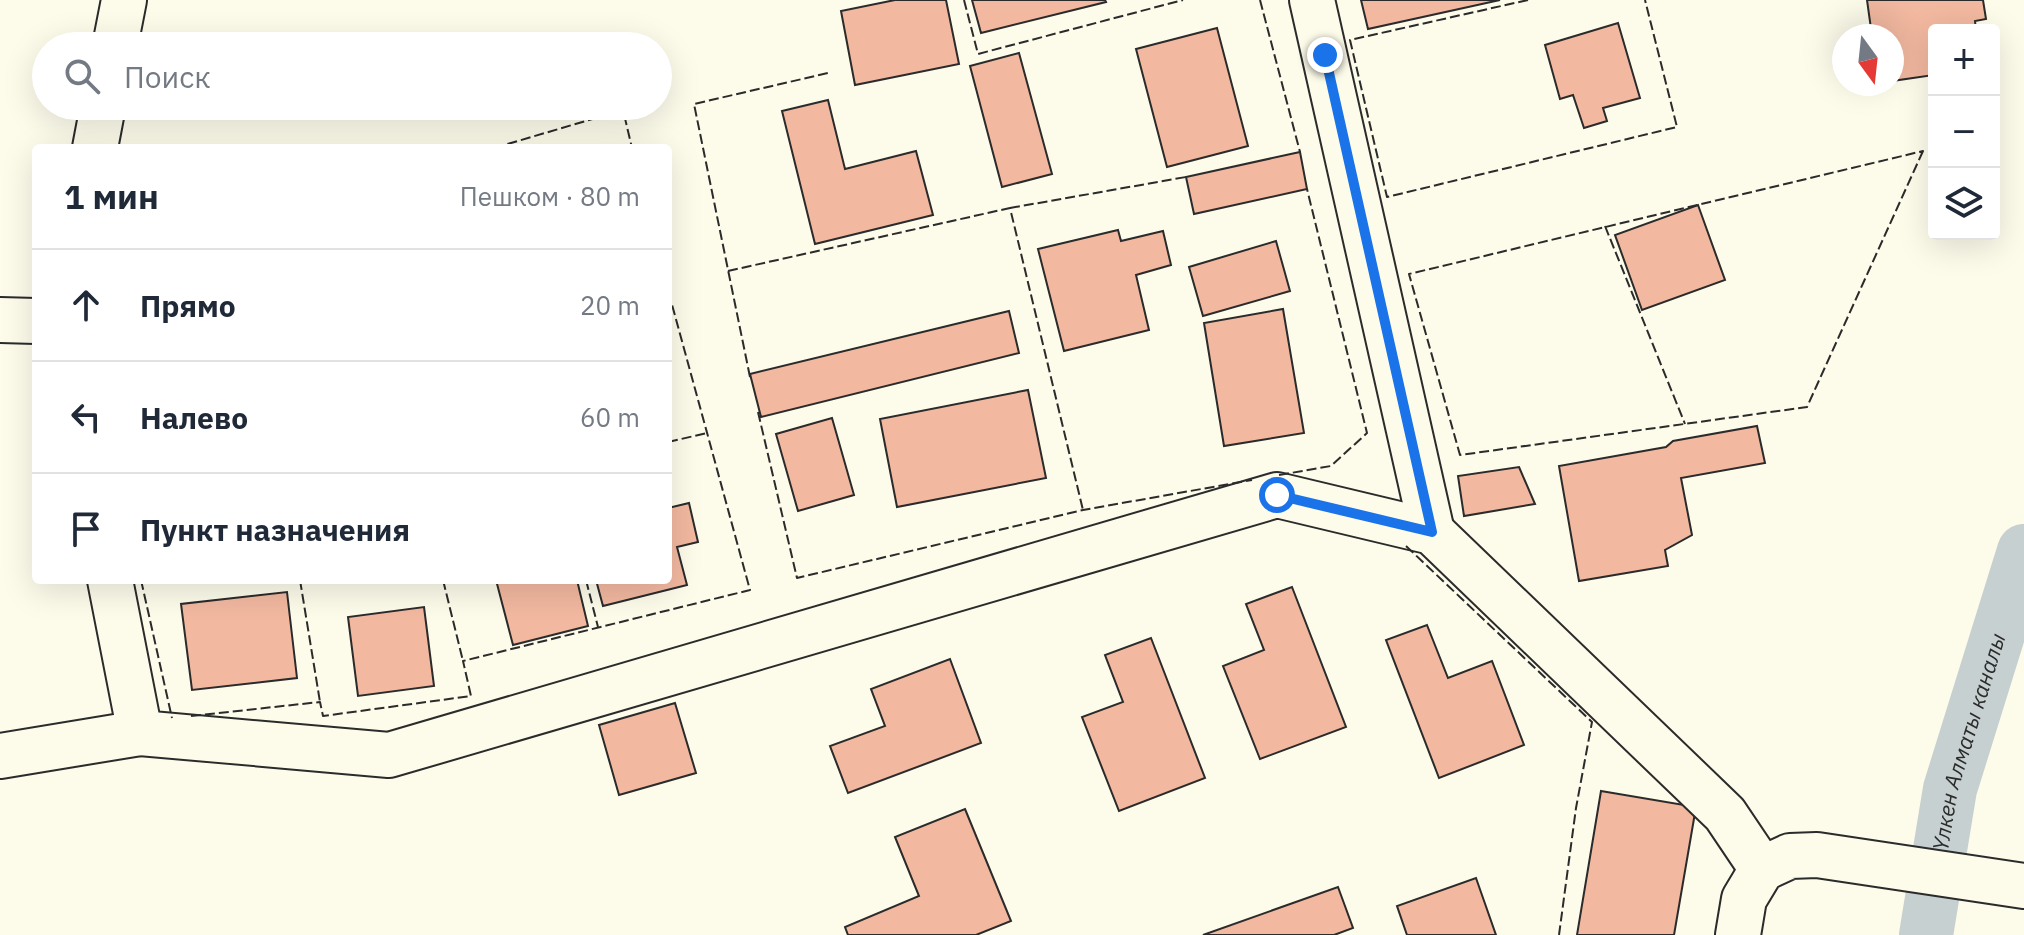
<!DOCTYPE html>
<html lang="ru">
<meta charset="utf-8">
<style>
:root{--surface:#fff;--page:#f6f6f7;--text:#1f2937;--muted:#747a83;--line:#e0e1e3}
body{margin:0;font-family:"IBM Plex Sans",sans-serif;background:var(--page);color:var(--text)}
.controls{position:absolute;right:24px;top:24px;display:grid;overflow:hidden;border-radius:8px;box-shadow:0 8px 32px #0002}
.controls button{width:72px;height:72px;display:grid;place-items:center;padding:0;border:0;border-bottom:2px solid var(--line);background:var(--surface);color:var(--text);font:40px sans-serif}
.compass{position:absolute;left:1832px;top:24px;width:72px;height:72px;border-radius:50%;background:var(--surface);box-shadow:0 8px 32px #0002;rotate:165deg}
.stop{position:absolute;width:24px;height:24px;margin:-18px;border:6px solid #1a73e8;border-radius:50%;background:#fff}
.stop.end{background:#1a73e8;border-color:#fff;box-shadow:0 2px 8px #0008}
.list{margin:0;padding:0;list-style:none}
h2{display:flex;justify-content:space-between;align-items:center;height:104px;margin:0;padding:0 32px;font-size:34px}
h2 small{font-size:26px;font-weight:400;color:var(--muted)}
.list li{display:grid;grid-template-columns:52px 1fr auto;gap:24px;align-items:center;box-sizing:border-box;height:112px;padding:0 32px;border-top:2px solid var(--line)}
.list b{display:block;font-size:30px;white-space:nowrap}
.list em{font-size:26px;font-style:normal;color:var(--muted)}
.icon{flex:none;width:44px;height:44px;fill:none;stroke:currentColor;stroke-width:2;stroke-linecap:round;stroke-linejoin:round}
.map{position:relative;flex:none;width:2024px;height:935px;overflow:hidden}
.search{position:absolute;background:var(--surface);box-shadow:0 8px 32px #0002;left:32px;top:32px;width:640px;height:88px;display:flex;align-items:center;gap:20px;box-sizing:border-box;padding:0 28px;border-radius:44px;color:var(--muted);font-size:30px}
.panel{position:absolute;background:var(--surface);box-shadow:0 8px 32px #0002;left:32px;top:144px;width:640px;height:440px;border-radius:8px}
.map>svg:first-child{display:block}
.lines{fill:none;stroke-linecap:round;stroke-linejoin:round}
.canal{stroke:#c7d0d0;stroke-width:54}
.building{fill:#f2b8a0;stroke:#2b2b2b;stroke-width:2}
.minor-casing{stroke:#2b2b2b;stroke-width:48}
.minor{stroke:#fdfbea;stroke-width:44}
.fence{stroke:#2b2b2b;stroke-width:2;stroke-dasharray:10 4;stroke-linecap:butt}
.route{stroke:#1a73e8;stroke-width:10}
.labels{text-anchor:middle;stroke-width:6;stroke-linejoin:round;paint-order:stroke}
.water-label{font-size:22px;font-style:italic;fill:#2b2b2b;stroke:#fdfbea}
</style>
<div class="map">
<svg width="2024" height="935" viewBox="0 0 2024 935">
<rect width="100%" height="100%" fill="#fdfbea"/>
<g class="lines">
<path class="canal" id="s1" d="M1926 935 1950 789 2024 551"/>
</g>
<g class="building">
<path d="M895 0H946L959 64 855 85 841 11Z"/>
<path d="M972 0H1105L1106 2 981 33Z"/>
<path d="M1361 0H1500L1368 29Z"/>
<path d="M1867 0H1983L1986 19 1975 21 1976 30H1934V75L1892 81V36H1872Z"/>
<path d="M1618 23 1640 98 1603 108 1607 121 1584 128 1573 95 1560 99 1545 45Z"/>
<path d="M1217 28 1248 146 1167 167 1136 49Z"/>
<path d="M1019 53 1052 174 1002 187 970 66Z"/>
<path d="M828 100 845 169 916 151 933 215 815 244 782 111Z"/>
<path d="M1300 152 1307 189 1194 214 1186 177Z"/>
<path d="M1698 205 1725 280 1642 310 1615 235Z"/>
<path d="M1118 230 1121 241 1163 231 1171 265 1136 275 1149 330 1064 351 1038 249Z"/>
<path d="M1276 241 1290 291 1203 316 1189 267Z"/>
<path d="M1283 309 1304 433 1224 446 1204 323Z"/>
<path d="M1009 311 1019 353 761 417 750 374Z"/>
<path d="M1028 390 1046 478 897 507 880 419Z"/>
<path d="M832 418 854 495 798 511 776 434Z"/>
<path d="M1757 426 1765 463 1681 478 1692 535 1665 550 1668 566 1579 581 1559 466 1666 447 1673 441Z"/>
<path d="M1519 467 1535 504 1464 516 1458 476Z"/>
<path d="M689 503 698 542 677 547 687 585 603 606 596 580H668V508Z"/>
<path d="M496 580H577L588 626 513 645Z"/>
<path d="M1292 587 1346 727 1260 759 1223 666 1264 650 1246 604Z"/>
<path d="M287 592 297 678 192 690 181 604Z"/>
<path d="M424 607 434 686 358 696 348 617Z"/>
<path d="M1427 625 1448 678 1492 661 1524 745 1439 778 1386 640Z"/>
<path d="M1151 638 1205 778 1119 811 1082 717 1123 702 1105 655Z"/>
<path d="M950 659 981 743 848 793 830 746 885 726 871 689Z"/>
<path d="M675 703 696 773 619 795 599 725Z"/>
<path d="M1601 791 1696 807 1674 935H1577Z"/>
<path d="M965 809 1011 921 976 935H848L845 927 919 896 895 837Z"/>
<path d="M1476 878 1496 935H1407L1397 906Z"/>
<path d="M1338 887 1353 928 1334 935H1203Z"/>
</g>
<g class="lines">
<g class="minor-casing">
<g id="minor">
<path d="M1312 0 1432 532"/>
<path d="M115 46 124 0"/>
<path d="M95 148 103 106"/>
<path d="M0 320 36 321"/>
<path d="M110 580 140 733 389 755 1277 495 1432 532 1725 814 1762 869"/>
<path d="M0 756 140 733"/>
<path d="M1738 935 1744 899 1762 869 1790 856 1817 855 2024 886"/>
</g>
</g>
<use href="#minor" class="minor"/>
<g class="fence">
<path d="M964 0 978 54 1183 0"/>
<path d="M1260 0 1300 152"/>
<path d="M1528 0 1350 40 1387 197 1677 127 1645 0"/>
<path d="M494 148 623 110 632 148"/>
<path d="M1923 151 1807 407 1460 455 1409 274Z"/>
<path d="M1010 208 1186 177"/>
<path d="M1605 226 1685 424"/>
<path d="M728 271 1010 208 1083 510"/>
<path d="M750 377 694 104 828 73"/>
<path d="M758 412 797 578 1083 510 1252 480"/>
<path d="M668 442 707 433"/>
<path d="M1279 475 1331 466 1367 433 1307 189"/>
<path d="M1406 546 1592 722 1576 808 1559 935"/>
<path d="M141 580 172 718"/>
<path d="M300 580 320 702"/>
<path d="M443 580 463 661"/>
<path d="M586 580 598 627"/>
<path d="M191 716 320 702 323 716 471 696 463 661 750 590 668 290"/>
</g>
</g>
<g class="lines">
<path class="route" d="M1277 495 1432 532 1325 55"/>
</g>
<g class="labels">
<g class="water-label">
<text dy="8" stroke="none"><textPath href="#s1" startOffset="198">Үлкен Алматы каналы</textPath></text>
</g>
</g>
</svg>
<div class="controls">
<button>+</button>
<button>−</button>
<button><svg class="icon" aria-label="layers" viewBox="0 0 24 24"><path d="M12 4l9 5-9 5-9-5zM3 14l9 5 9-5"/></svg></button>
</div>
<svg class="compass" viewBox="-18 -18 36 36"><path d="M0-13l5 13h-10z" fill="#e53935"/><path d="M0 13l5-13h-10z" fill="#747a83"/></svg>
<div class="stop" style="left:1277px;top:495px"></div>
<div class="stop end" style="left:1325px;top:55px"></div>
<div class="search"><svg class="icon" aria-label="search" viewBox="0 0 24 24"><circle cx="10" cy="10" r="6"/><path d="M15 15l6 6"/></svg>Поиск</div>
<section class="panel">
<h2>1 мин<small>Пешком · 80 m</small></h2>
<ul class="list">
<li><svg class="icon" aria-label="ahead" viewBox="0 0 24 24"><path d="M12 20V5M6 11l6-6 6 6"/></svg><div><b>Прямо</b></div><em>20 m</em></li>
<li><svg class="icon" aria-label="left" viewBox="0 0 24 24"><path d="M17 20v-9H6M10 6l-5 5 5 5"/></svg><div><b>Налево</b></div><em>60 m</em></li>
<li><svg class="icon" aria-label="arrive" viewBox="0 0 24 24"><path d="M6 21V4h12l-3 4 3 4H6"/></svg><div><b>Пункт назначения</b></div></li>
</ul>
</section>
</div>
